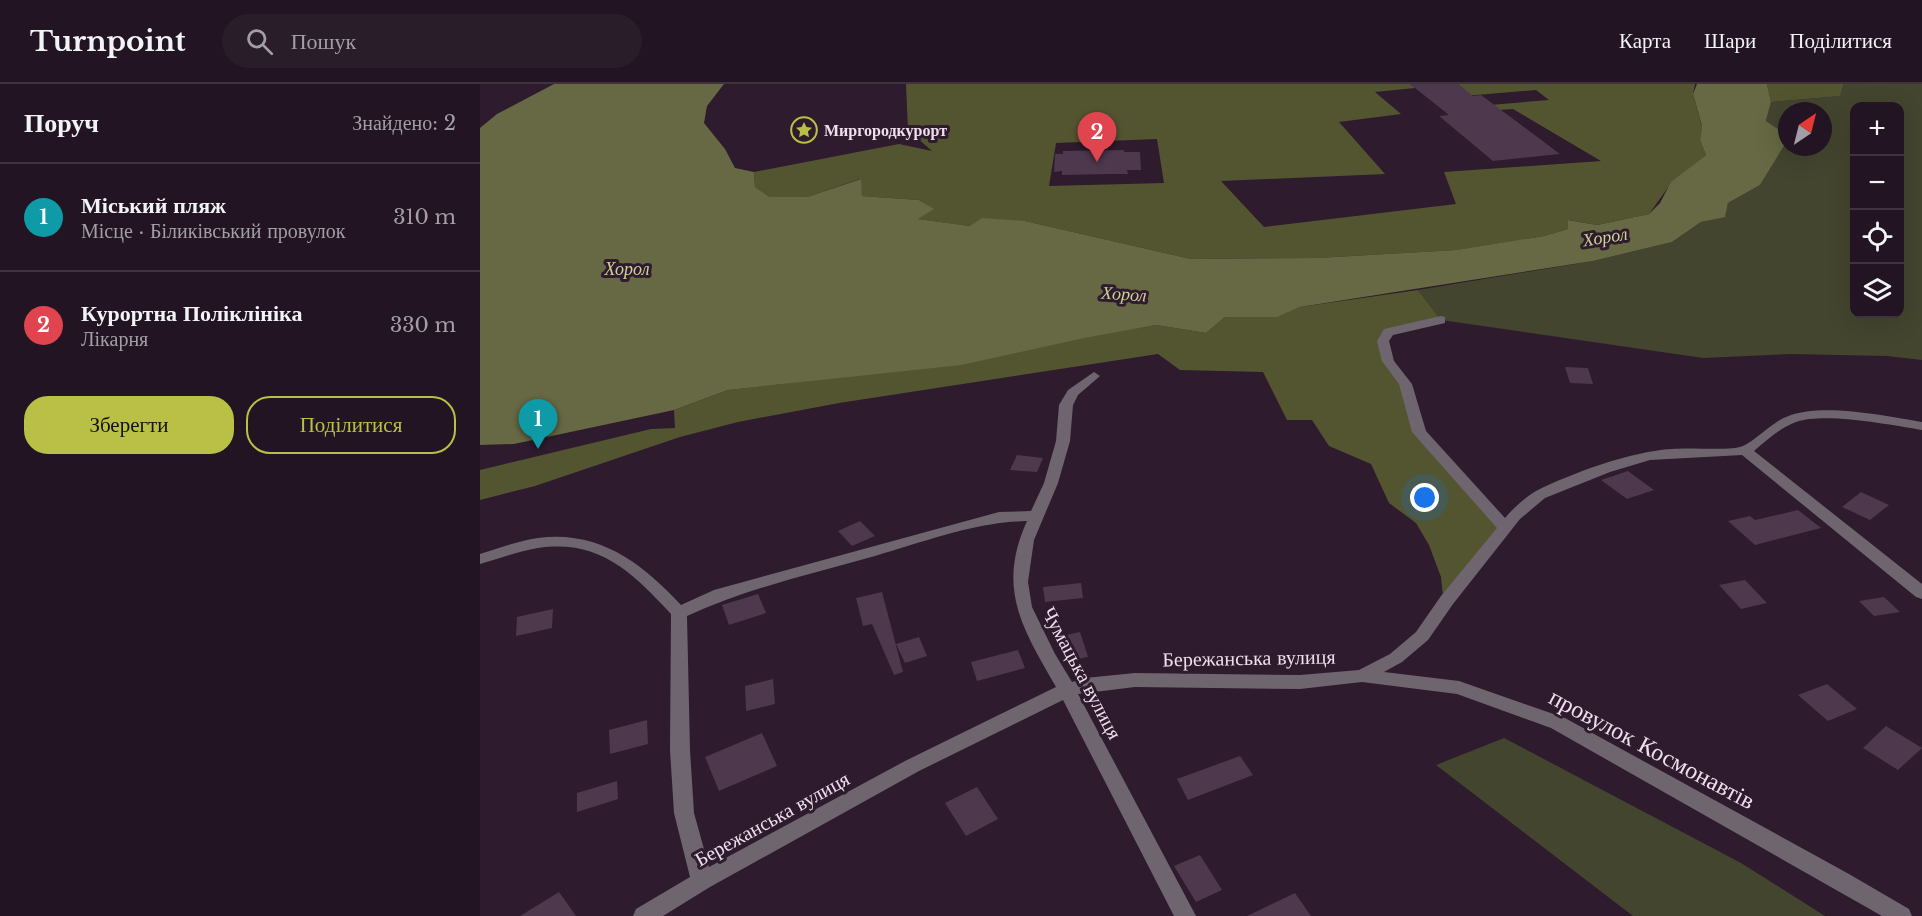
<!DOCTYPE html>
<html lang="uk">
<meta charset="utf-8">
<style>
:root{--surface:#221422;--page:#2a1d2a;--text:#f1f3f6;--muted:#a29ea5;--line:#3f3340;--accent:#bac045}
body{margin:0;font-family:"Libre Baskerville",serif;background:var(--page);color:var(--text)}
.controls{position:absolute;right:18px;top:18px;display:grid;overflow:hidden;border-radius:12px;box-shadow:0 6px 24px #0002}
.controls button{width:54px;height:54px;display:grid;place-items:center;padding:0;border:0;border-bottom:2px solid var(--line);background:var(--surface);color:var(--text);font:30px sans-serif}
.compass{position:absolute;left:1298px;top:18px;width:54px;height:54px;border-radius:50%;background:var(--surface);box-shadow:0 6px 24px #0002;rotate:35deg}
.you{position:absolute;left:945px;top:414px;width:21px;height:21px;margin:-15px;border:4px solid #fff;border-radius:50%;background:#1a73e8;box-shadow:0 0 0 9px #1a73e833}
.badge{display:grid;place-items:center;width:39px;height:39px;border-radius:50%;background:var(--accent);color:#fff;font-size:20px;font-weight:700}
.pin{position:absolute;translate:-50% -50px;filter:drop-shadow(0 2px 3px #0008)}
.pin::after{content:'';position:absolute;top:32px;width:21px;height:18px;background:inherit;clip-path:polygon(0 0,100% 0,50% 100%)}
.list{margin:0;padding:0;list-style:none}
h2{display:flex;justify-content:space-between;align-items:center;height:78px;margin:0;padding:0 24px;font-size:26px}
h2 small{font-size:20px;font-weight:400;color:var(--muted)}
.list li{display:grid;grid-template-columns:39px 1fr auto;gap:18px;align-items:center;box-sizing:border-box;height:108px;padding:0 24px;border-top:2px solid var(--line)}
.list b{display:block;font-size:22px;white-space:nowrap}
.list p{margin:0;font-size:20px;white-space:nowrap;color:var(--muted)}
.list em{font-size:20px;font-style:normal;color:var(--muted)}
.actions{display:flex;gap:12px;padding:18px 24px}
.actions a{flex:1;padding:14px 0;border:2px solid var(--accent);border-radius:24px;text-align:center;font-size:21px;color:var(--accent)}
.actions .main{background:var(--accent);color:#111}
.icon{flex:none;width:33px;height:33px;fill:none;stroke:currentColor;stroke-width:2;stroke-linecap:round;stroke-linejoin:round}
.map{position:relative;flex:none;width:1442px;height:832px;overflow:hidden}
header{display:flex;align-items:center;gap:36px;box-sizing:border-box;height:84px;padding:0 30px;background:var(--surface);border-bottom:2px solid var(--line)}
header strong{font-size:28px}
nav{display:flex;gap:33px;margin-inline-start:auto;font-size:21px}
.search{width:420px;height:54px;background:var(--page);display:flex;align-items:center;gap:15px;box-sizing:border-box;padding:0 21px;border-radius:33px;color:var(--muted);font-size:22px}
main{display:flex}
aside{flex:1;background:var(--surface)}
.map>svg:first-child{display:block}
.green{fill:#43452f;fill-rule:evenodd}
.forest{fill:#535531;fill-rule:evenodd}
.water{fill:#666943}
.building{fill:#4d384d}
.lines{fill:none;stroke-linecap:round;stroke-linejoin:round}
.street{fill:#6f656f;fill-rule:evenodd}
.labels{text-anchor:middle;stroke-width:6;stroke-linejoin:round;paint-order:stroke}
.far-poi-label{font-size:16px;font-weight:bold;fill:#eddfec;stroke:#2e1b2e;text-anchor:start}
.far-water-label{font-size:18px;font-style:italic;fill:#cdd292;stroke:#2e1b2e}
.street-label{font-size:20px;fill:#eddfec;stroke:#2e1b2e}
.near-street-label{font-size:24px;fill:#eddfec;stroke:#2e1b2e}
</style>
<header>
<strong>Turnpoint</strong>
<div class="search"><svg class="icon" aria-label="search" viewBox="0 0 24 24"><circle cx="10" cy="10" r="6"/><path d="M15 15l6 6"/></svg>Пошук</div>
<nav><a>Карта</a><a>Шари</a><a>Поділитися</a></nav>
</header>
<main>
<aside>
<h2>Поруч<small>Знайдено: 2</small></h2>
<ul class="list">
<li><span class="badge" style="background:#0f9aa8">1</span><div><b>Міський пляж</b><p>Місце · Біликівський провулок</p></div><em>310 m</em></li>
<li><span class="badge" style="background:#e0444e">2</span><div><b>Курортна Поліклініка</b><p>Лікарня</p></div><em>330 m</em></li>
</ul>
<div class="actions"><a class="main">Зберегти</a><a>Поділитися</a></div>
</aside>
<div class="map">
<svg width="1442" height="832" viewBox="0 0 1442 832">
<rect width="100%" height="100%" fill="#2e1b2e"/>
<g class="green">
<path d="M1364 0H1442V276L1407 272 1311 270 1223 274 961 236 938 206 1113 177 1192 158 1221 138 1245 132 1248 119 1280 101 1307 57V63H1343V27H1307V51L1286 37 1291 18 1360 12ZM1374 22H1420V230H1374Z"/>
<path d="M1024 654 1261 779 1345 832H1153L956 681Z"/>
</g>
<g class="forest">
<path d="M426 0H930L935 4 895 8 921 30 859 38 905 90 741 97 784 143 976 120 964 88 1121 77 1033 25 1004 27 998 22 1069 16 1056 6 984 12 986 7 978 0H1215L1213 10 1222 43 1220 56 1226 71 1192 98 1169 130 1117 141 1089 136 1088 145 1064 152 977 166 837 174 711 175 545 137 490 142 437 135 453 125 439 116 382 112 380 95 327 113H290L275 103 274 88 419 60 452 67 428 46ZM677 55 684 99 569 102 576 59Z"/>
<path d="M1287 0H1364L1360 12 1291 18Z"/>
<path d="M938 206 961 236 908 248 903 257 925 300 939 348 1026 444 964 521 961 493 949 461 936 439 909 419 891 380 849 362 832 336H807L783 288 700 286 678 270 359 319 258 338 200 353 55 402 0 416V386L171 345 195 344 194 326 248 306 327 297 676 241 726 249 745 233H798L820 223Z"/>
</g>
<path class="water" d="M74 0H244L227 22 224 39 245 65 255 84 274 88 275 103 290 113H327L381 95 382 112 439 116 454 125 438 135 490 142 502 134 545 137 711 175 837 174 976 166 1064 152 1088 145V136L1117 141 1169 130 1180 119 1191 98 1226 71 1220 56 1222 42 1213 10 1217 0H1287L1291 18 1286 37 1307 51V57L1280 101 1248 119 1245 133 1221 138 1192 158 1113 177 820 223 798 233H745L726 249 676 241 604 254 481 281 248 306 194 326 34 360 0 361V44L17 30Z"/>
<g class="building">
<path d="M930 0H978L993 12 1001 11 1080 70 1013 77 959 32 969 31Z"/>
<path d="M644 66V68H660L661 86H647L648 90H630L582 91V87L574 88 575 70H583V67Z"/>
<path d="M1085 283 1108 284 1113 300 1090 299Z"/>
<path d="M537 371 563 374 557 388 530 386Z"/>
<path d="M1148 387 1174 406 1147 415 1121 396Z"/>
<path d="M1381 408 1409 421 1390 436 1362 423Z"/>
<path d="M1318 426 1341 444 1275 461 1248 437 1270 432 1275 436Z"/>
<path d="M380 437 395 452 372 462 358 447Z"/>
<path d="M1265 496 1287 519 1261 525 1239 501Z"/>
<path d="M601 499 603 514 565 518 563 503Z"/>
<path d="M402 508 423 588 414 591 392 540 383 542 376 514Z"/>
<path d="M278 510 286 529 249 541 242 521Z"/>
<path d="M1404 513 1420 528 1394 532 1379 517Z"/>
<path d="M73 525 72 544 36 552 37 533Z"/>
<path d="M600 548 608 573 589 577 582 552Z"/>
<path d="M439 553 447 572 425 579 416 560Z"/>
<path d="M538 566 545 584 497 597 491 578Z"/>
<path d="M293 595 295 620 266 627 265 602Z"/>
<path d="M1347 600 1377 625 1348 637 1318 611Z"/>
<path d="M167 636 168 660 130 670 129 646Z"/>
<path d="M1406 642 1442 664 1418 686 1383 664Z"/>
<path d="M282 649 297 682 239 707 225 673Z"/>
<path d="M760 672 773 691 708 716 697 695Z"/>
<path d="M137 697 138 715 97 728V709Z"/>
<path d="M497 703 518 735 486 752 465 719Z"/>
<path d="M720 771 742 806 716 818 694 782Z"/>
<path d="M79 808 96 832H40Z"/>
<path d="M815 809 831 832H767Z"/>
</g>
<g class="lines">
<path class="street" d="M961 232 965 233V239L913 251 909 257 914 277 932 300 946 347 1025 434C1033 424 1046 413 1056 407 1092 389 1152 367 1192 365 1211 363 1243 367 1260 363 1272 360 1291 339 1306 333 1341 318 1405 332 1442 338V346C1410 341 1346 328 1316 338 1300 344 1287 356 1274 367L1442 500V515L1436 513 1262 371 1170 376 1130 388 1065 414 1040 435 973 520 948 556 922 578 904 588 979 597 1085 634 1369 790 1429 825 1432 832H1402L1071 644 977 610 882 598 820 605 655 603 598 610 716 832H694L583 616 439 687 230 803 183 832H153L156 825 210 793 194 729 190 666 191 530C152 488 119 455 58 464 38 467 19 475 0 480V470C19 464 38 457 58 454 119 446 162 479 201 521L234 506 519 428 551 427 564 399 576 357 579 321 588 306 614 288 620 292 598 311 593 321 590 357 578 399 554 456 548 498 552 523 575 570 592 598 605 594 655 589 820 591 879 586 910 570 936 548 961 512 1017 444 932 348 919 300 902 277 897 257 904 245ZM547 437C516 505 543 545 576 603L425 677 229 783 214 729 210 666 207 532C267 504 332 490 395 472 444 458 495 438 547 437Z"/>
</g>
<defs>
<g id="sight-ring" transform="scale(1.35)"><circle r="9.5" fill="#2e1b2e" stroke="#bac045" stroke-width="1.5"/><path d="M0-6L1.8-2.2L6-1.7L2.9 1.2L3.7 5.4L0 3.3L-3.7 5.4L-2.9 1.2L-6-1.7L-1.8-2.2Z" fill="#bac045"/></g>
</defs>
<g fill-rule="evenodd">
<use href="#sight-ring" x="324" y="46"/>
</g>
<g class="labels">
<g class="far-poi-label">
<text x="344" y="52">Миргородкурорт</text>
</g>
<g class="far-water-label">
<text transform="translate(1125 153) rotate(-9)" y="6">Хорол</text>
<text x="147" y="191">Хорол</text>
<text transform="translate(644 210) rotate(4)" y="6">Хорол</text>
</g>
<g class="street-label">
<text transform="translate(769 574) rotate(-1)" y="7">Бережанська вулиця</text>
<text transform="translate(602 589) rotate(62)" y="7">Чумацька вулиця</text>
<text transform="translate(292 735) rotate(-29)" y="7">Бережанська вулиця</text>
</g>
<g class="near-street-label">
<text transform="translate(1172 665) rotate(28)" y="8">провулок Космонавтів</text>
</g>
</g>
</svg>
<div class="controls">
<button>+</button>
<button>−</button>
<button><svg class="icon" aria-label="locate" viewBox="0 0 24 24"><circle cx="12" cy="12" r="6"/><path d="M12 2v4M12 18v4M2 12h4M18 12h4"/></svg></button>
<button><svg class="icon" aria-label="layers" viewBox="0 0 24 24"><path d="M12 4l9 5-9 5-9-5zM3 14l9 5 9-5"/></svg></button>
</div>
<svg class="compass" viewBox="-18 -18 36 36"><path d="M0-13l5 13h-10z" fill="#e53935"/><path d="M0 13l5-13h-10z" fill="#a29ea5"/></svg>
<div class="you"></div>
<div class="pin badge" style="left:58px;top:365px;background:#0f9aa8">1</div>
<div class="pin badge" style="left:617px;top:78px;background:#e0444e">2</div>
</div>
</main>
